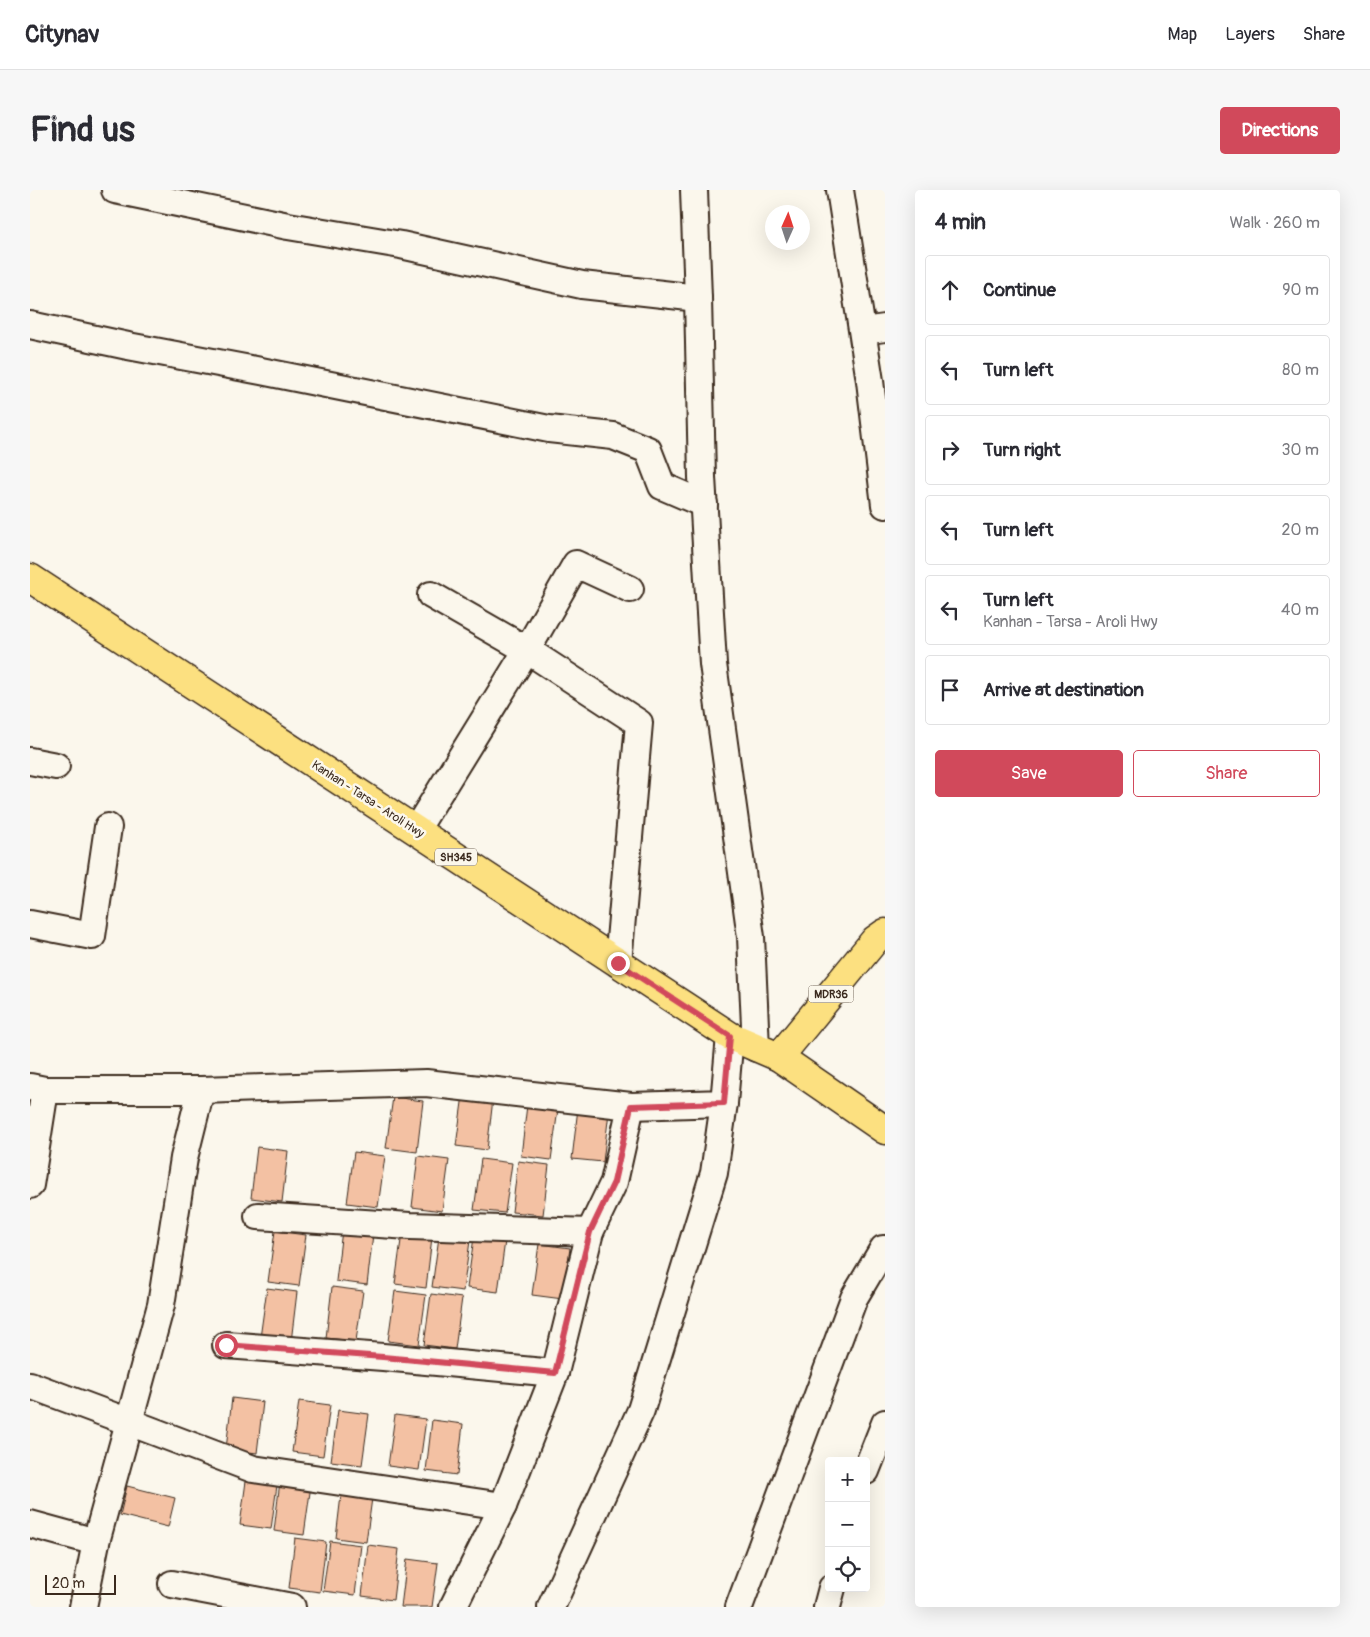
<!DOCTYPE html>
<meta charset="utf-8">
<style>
:root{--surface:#fff;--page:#f7f7f7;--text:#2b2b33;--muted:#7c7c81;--line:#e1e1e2;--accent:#d1495b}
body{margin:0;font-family:Pangolin,sans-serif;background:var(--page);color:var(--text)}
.controls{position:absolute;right:15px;bottom:15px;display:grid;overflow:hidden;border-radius:5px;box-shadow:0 5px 20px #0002}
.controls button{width:45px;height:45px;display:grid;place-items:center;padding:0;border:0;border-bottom:1px solid var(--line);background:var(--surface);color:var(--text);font:25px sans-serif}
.compass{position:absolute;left:735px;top:15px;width:45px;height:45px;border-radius:50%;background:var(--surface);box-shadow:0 5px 20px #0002;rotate:3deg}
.scale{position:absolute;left:15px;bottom:12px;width:71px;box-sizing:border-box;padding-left:5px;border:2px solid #3b2a1e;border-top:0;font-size:14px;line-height:18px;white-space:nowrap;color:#3b2a1e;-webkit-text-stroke:4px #fbf7ec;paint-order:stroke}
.stop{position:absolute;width:15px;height:15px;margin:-11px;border:4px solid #d1495b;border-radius:50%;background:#fff}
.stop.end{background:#d1495b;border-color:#fff;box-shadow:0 1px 5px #0008}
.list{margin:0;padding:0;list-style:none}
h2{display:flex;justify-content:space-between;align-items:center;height:65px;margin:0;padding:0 20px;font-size:21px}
h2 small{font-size:16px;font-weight:400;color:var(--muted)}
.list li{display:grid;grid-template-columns:32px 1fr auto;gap:15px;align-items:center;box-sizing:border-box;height:70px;margin:0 10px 10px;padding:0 10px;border:1px solid var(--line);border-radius:5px}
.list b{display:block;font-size:19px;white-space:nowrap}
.list p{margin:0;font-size:16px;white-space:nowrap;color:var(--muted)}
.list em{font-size:16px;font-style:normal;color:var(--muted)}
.actions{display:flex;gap:10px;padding:15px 20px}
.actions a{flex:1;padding:11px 0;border:1px solid var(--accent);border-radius:5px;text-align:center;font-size:18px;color:var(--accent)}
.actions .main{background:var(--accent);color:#fff}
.icon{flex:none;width:28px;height:28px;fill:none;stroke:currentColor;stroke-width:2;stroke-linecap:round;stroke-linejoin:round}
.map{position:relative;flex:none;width:855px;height:1417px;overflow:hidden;border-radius:5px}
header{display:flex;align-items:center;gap:30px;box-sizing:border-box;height:70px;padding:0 25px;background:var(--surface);border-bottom:1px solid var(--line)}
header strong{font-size:24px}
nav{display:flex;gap:28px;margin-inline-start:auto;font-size:18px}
.intro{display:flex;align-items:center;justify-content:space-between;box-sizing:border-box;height:120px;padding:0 30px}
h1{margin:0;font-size:35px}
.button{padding:12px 22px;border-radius:5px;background:var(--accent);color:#fff;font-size:18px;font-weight:700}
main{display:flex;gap:30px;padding:0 30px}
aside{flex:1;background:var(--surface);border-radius:5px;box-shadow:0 5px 20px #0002}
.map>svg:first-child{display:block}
.building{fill:#f3c1a3;stroke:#3b2a1e}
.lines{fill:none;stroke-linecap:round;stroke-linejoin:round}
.minor-casing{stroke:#3b2a1e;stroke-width:30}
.primary-casing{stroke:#3b2a1e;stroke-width:31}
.minor{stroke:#fbf7ec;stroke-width:26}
.primary{stroke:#fce080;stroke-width:28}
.route{stroke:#d1495b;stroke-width:6}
.labels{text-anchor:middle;stroke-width:5;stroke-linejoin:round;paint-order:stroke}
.shield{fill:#fbf7ec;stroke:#75685c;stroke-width:1}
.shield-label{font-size:11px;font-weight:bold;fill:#3b2a1e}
.street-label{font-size:12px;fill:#3b2a1e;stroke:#fbf7ec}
</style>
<header>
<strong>Citynav</strong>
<nav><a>Map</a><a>Layers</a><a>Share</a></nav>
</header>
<div class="intro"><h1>Find us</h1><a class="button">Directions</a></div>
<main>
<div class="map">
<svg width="855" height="1417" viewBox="0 0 855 1417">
<rect width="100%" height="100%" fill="#fbf7ec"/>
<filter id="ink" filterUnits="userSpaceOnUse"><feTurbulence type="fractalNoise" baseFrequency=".02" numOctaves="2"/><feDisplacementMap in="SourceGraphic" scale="10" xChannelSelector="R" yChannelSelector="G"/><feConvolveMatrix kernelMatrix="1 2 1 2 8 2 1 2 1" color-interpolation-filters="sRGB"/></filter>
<g filter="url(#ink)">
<g class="building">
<path d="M433 905 463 909 457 960 426 956Z"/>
<path d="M363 907 393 911 387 962 356 958Z"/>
<path d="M497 915 528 919 521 970 491 966Z"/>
<path d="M548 918 579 922 573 972 542 969Z"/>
<path d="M227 957 258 961 252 1012 221 1008Z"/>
<path d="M324 962 355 966 348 1017 317 1013Z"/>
<path d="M388 966 419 970 412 1021 382 1017Z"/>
<path d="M451 969 482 973 475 1023 444 1020Z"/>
<path d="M488 971 519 975 513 1025 482 1022Z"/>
<path d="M312 1040 343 1044 337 1095 306 1091Z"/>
<path d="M245 1041 276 1045 269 1096 238 1092Z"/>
<path d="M372 1043 402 1047 396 1098 365 1094Z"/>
<path d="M409 1047 440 1051 433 1101 402 1097Z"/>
<path d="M444 1047 475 1051 468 1102 437 1098Z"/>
<path d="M509 1054 540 1058 533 1109 502 1105Z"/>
<path d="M302 1097 333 1101 326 1151 296 1148Z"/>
<path d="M237 1098 267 1102 261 1152 230 1148Z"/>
<path d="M365 1101 396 1105 389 1155 358 1151Z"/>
<path d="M401 1104 432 1108 425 1159 394 1155Z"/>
<path d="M202 1208 233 1212 227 1263 196 1259Z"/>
<path d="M269 1211 300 1215 293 1266 262 1262Z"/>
<path d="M308 1220 339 1224 332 1275 301 1271Z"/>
<path d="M365 1225 396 1229 389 1280 358 1276Z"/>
<path d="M402 1230 433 1234 427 1285 396 1281Z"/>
<path d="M217 1284 248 1288 241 1339 210 1335Z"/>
<path d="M250 1291 281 1295 274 1345 244 1341Z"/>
<path d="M97 1296 145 1308 138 1337 90 1325Z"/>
<path d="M312 1297 343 1301 336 1352 306 1348Z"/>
<path d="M265 1348 296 1352 290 1402 259 1398Z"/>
<path d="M300 1351 331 1355 325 1405 293 1401Z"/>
<path d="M338 1355 369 1359 363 1410 332 1406Z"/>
<path d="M377 1369 408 1373 402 1417H371Z"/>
</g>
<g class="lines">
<g class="minor-casing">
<g id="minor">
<path d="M85 0 258 36 371 55 552 95 668 108"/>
<path d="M664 0 668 108 672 287 683 474 721 747 726 858"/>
<path d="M810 0 840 191 855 315"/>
<path d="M0 135 98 156 231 181 519 239 583 246 618 260 632 296 674 314"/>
<path d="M833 141 855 138"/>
<path d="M401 405 497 460 609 533 588 773"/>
<path d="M0 571 26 576"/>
<path d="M386 640 497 460 546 374 600 399"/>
<path d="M0 734 62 746 78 637"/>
<path d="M0 897 15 900H171L396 893 601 916 584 992 560 1042 525 1183 473 1316 223 1279 99 1232 66 1352"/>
<path d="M601 916 694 913 700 846"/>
<path d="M0 995 15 900"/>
<path d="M228 1026 380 1036 560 1042"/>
<path d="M196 1155 353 1167 525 1183"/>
<path d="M0 1195 99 1232 131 1115 154 968 171 900"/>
<path d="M836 1281 855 1233"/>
<path d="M0 1334 66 1352 53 1417"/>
<path d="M142 1394 262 1417"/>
<path d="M423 1417 473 1316"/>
<path d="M521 1417 611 1220 684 983 694 913"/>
<path d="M709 1417 824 1108 853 1059H855"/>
<path d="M797 1417 802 1398"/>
</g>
</g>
<g class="primary-casing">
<g id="primary">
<path d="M0 388 700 846 749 867 855 940"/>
<path d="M749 867 845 750 855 743"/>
</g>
</g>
<use href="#minor" class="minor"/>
<use href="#primary" class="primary"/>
</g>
</g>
<g class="lines" filter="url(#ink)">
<path class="route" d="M196 1155 353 1167 525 1183 560 1042 584 992 601 916 694 913 700 846 588 773"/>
</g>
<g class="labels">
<g class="shield">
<rect x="405" y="658.5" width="42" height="17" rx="4"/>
<rect x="778.5" y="795.5" width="45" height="17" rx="4"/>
</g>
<g class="shield-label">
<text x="426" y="671">SH345</text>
<text x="801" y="808">MDR36</text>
</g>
<g class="street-label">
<text transform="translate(338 609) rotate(33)" y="4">Kanhan - Tarsa - Aroli Hwy</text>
</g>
</g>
</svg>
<div class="controls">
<button>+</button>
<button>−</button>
<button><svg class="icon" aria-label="locate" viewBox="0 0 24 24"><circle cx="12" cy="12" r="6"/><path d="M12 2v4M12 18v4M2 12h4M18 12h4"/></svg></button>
</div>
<svg class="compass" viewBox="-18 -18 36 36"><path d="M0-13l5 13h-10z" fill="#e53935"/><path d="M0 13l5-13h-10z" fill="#7c7c81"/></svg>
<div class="scale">20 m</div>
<div class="stop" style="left:196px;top:1155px"></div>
<div class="stop end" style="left:588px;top:773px"></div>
</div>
<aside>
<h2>4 min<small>Walk · 260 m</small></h2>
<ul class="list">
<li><svg class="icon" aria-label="ahead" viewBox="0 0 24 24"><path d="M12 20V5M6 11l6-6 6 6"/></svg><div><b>Continue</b></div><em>90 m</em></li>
<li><svg class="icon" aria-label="left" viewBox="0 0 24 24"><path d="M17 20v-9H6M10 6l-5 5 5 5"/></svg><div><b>Turn left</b></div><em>80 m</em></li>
<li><svg class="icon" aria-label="right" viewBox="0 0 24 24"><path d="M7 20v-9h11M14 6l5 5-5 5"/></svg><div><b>Turn right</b></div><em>30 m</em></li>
<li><svg class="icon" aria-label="left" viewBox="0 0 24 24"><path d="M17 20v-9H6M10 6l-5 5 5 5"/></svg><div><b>Turn left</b></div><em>20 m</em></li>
<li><svg class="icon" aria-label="left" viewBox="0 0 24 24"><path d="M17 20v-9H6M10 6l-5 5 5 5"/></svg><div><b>Turn left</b><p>Kanhan - Tarsa - Aroli Hwy</p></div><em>40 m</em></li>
<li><svg class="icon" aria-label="arrive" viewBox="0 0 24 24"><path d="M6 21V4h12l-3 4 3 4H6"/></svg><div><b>Arrive at destination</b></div></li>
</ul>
<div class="actions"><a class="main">Save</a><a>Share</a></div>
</aside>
</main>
